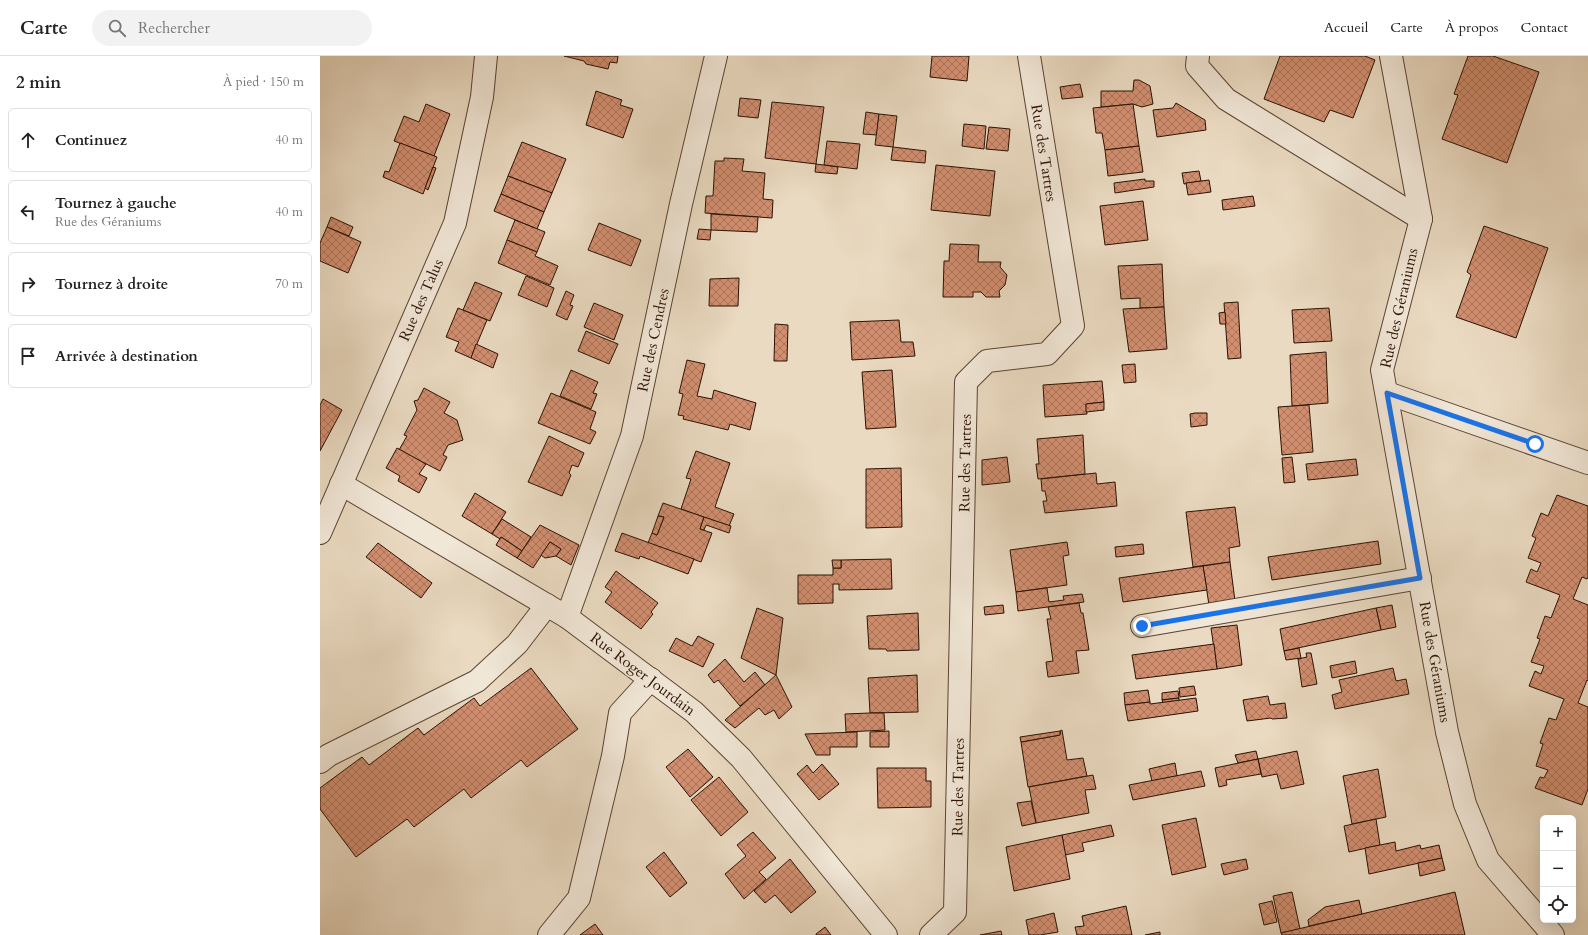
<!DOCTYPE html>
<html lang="fr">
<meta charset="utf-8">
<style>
:root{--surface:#fff;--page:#f2f2f2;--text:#222;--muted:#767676;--line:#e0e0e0}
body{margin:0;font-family:Cardo,serif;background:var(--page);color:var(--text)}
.controls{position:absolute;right:12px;bottom:12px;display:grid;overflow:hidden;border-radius:6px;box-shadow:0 4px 16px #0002}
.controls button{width:36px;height:36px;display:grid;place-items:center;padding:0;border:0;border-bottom:1px solid var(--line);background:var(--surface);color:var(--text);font:20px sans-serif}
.stop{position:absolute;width:12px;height:12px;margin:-9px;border:3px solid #1a73e8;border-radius:50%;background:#fff}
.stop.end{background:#1a73e8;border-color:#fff;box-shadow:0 1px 4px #0008}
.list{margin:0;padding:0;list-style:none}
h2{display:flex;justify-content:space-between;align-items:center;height:52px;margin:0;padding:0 16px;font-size:17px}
h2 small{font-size:13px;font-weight:400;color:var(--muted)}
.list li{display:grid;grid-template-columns:26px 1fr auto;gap:12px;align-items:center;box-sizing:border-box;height:64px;margin:0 8px 8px;padding:0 8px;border:1px solid var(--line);border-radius:6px}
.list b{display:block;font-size:15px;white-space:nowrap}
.list p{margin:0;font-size:13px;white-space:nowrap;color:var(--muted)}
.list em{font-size:13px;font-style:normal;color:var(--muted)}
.icon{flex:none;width:22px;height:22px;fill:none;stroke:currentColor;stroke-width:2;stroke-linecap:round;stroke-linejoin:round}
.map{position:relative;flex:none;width:1268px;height:879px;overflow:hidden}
header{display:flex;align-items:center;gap:24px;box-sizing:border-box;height:56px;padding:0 20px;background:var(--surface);border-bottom:1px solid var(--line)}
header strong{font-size:19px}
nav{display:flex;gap:22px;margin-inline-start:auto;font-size:14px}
.search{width:280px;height:36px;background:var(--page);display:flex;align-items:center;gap:10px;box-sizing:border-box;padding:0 14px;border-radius:22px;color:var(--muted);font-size:15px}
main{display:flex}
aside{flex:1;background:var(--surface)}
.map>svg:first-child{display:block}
.building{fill:url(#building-cross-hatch);stroke:#2a1102}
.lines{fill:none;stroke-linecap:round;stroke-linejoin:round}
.minor-casing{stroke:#5a4332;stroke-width:24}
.minor{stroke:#f1e7d7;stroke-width:22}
.route{stroke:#1a73e8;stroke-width:5}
.labels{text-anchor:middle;stroke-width:3;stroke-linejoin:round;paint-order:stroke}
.street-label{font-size:15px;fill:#2a1102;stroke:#f1e7d7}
</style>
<header>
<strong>Carte</strong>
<div class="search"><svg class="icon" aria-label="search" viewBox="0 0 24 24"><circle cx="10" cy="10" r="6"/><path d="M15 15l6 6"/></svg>Rechercher</div>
<nav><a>Accueil</a><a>Carte</a><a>À propos</a><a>Contact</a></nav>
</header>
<main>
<aside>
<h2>2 min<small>À pied · 150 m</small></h2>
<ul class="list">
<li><svg class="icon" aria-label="ahead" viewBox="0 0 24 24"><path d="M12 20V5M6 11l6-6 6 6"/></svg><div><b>Continuez</b></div><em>40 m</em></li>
<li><svg class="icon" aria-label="left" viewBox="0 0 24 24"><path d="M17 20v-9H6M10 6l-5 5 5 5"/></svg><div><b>Tournez à gauche</b><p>Rue des Géraniums</p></div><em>40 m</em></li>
<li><svg class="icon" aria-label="right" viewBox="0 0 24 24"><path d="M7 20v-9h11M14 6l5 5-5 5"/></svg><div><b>Tournez à droite</b></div><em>70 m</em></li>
<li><svg class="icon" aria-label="arrive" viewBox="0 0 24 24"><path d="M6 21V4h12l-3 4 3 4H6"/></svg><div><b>Arrivée à destination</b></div></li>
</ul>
</aside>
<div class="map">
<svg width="1268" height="879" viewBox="0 0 1268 879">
<defs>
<pattern id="building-cross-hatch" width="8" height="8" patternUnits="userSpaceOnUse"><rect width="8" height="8" fill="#d28f70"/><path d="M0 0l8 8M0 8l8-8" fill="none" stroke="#ab735a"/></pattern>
</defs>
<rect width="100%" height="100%" fill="#eadac1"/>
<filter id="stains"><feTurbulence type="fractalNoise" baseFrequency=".005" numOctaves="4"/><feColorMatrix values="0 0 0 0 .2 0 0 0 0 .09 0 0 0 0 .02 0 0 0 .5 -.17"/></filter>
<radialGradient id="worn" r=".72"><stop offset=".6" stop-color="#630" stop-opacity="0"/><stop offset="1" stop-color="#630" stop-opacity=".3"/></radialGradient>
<g class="building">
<path d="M244 0H298L297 7 290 6 288 13 266 8 264 5Z"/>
<path d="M612 0H649L647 25 610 21Z"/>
<path d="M960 0H1045L1055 4 1033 62 1010 54 1004 66 944 43Z"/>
<path d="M1148 0H1173L1219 16 1187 107 1122 83 1138 39 1134 38Z"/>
<path d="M814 24H819L830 30 833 48 822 51 813 48 781 51V35H813Z"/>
<path d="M760 28 763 41 742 43 740 31Z"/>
<path d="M276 35 302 44 300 49 313 53 303 82 266 69Z"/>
<path d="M420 42 441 44 438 62 418 60Z"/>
<path d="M452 46 504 51 496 108 445 102Z"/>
<path d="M856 47 885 64 886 74 837 81 833 54 853 52Z"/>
<path d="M106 48 130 58 114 100 74 85 84 60 99 66Z"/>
<path d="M813 48 819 90 785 94 782 77H776L773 52Z"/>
<path d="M546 56 559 58 557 79 543 78Z"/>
<path d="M559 58 577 60 573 91 555 89Z"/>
<path d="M644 68 666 70 664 93 642 90Z"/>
<path d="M669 71 690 73 688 95 666 93Z"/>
<path d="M507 85 540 88 537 113 504 109Z"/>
<path d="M202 86 246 103 232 137 188 120Z"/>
<path d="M80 87 117 101 103 138 63 121 65 115 69 116Z"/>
<path d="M819 90 823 116 788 120 785 94Z"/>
<path d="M573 91 606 95 605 107 571 104Z"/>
<path d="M404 102 424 103 422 115 445 117 443 143 453 144 452 162 385 157 386 140H393L395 105H404Z"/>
<path d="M496 108 518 111 517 118 495 116Z"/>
<path d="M616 109 675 115 670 160 611 154Z"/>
<path d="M113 111 116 112 108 134 105 132Z"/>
<path d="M879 115 881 125 864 128 862 117Z"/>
<path d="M188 120 232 137 224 156 181 138Z"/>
<path d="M825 123V125H834V131L795 137 794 127Z"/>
<path d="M889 124 891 136 868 139 866 127Z"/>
<path d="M181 138 224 156 217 173 174 155Z"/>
<path d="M933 140 935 150 903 154 902 144Z"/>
<path d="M823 145 828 184 785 189 780 150Z"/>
<path d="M391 158 438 161 437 176 391 174Z"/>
<path d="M11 161 33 171 29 180 7 171Z"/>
<path d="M195 164 225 176 217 196 187 184Z"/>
<path d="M279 167 321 184 311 210 268 194Z"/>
<path d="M1164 170 1228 192 1196 282 1136 261 1151 219 1147 216Z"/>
<path d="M7 171 41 186 28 217 0 205V187Z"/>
<path d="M379 173 391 174 390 184 377 183Z"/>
<path d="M187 184 217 196 215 200 238 210 230 229 178 207Z"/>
<path d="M630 188 659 189 658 206H681L680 211 687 219 685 229 679 235 680 241H666L661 236H653V241H623L624 205H629Z"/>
<path d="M842 208 844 251 820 252V242L801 243 798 210Z"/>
<path d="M206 220 234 232 227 251 198 239Z"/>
<path d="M419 222 418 250H389L390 223Z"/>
<path d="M155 226 182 237 170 265 143 254Z"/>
<path d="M246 235 254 239 250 249 253 250 247 264 236 259Z"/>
<path d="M918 246 921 302 908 303 904 247Z"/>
<path d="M274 247 303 259 294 284 264 271Z"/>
<path d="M844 251 847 293 809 296 803 253Z"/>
<path d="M138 252 167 264 151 302 135 295 139 286 126 281Z"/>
<path d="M1009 252 1012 285 974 287 972 254Z"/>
<path d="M905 256 906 268H900L899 257Z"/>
<path d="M579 264 581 286H593L595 300 532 304 530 266Z"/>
<path d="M455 268 468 269 467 305H454Z"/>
<path d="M266 275 298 288 289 308 258 295Z"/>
<path d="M156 288 178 298 173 312 151 302Z"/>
<path d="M1006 296 1008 347 972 350 970 299Z"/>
<path d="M367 304 385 308 377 340 392 343 394 334 436 347 430 374 410 368 408 374 363 363 364 360 358 359 363 338 359 337Z"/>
<path d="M815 308 816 326 804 327 802 309Z"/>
<path d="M251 314 278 326 273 337 277 338 271 353 240 340Z"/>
<path d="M572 314 576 371 546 373 542 316Z"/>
<path d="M782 325 784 346 766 348 767 358 725 361 723 329Z"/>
<path d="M104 332 130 346 124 357 137 364 143 384 128 389 123 399 127 401 120 415 79 394 87 380 84 379 97 354 94 345 98 344Z"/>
<path d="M231 337 276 356 270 373 276 376 270 388 218 367Z"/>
<path d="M3 343 22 354 0 395V349Z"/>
<path d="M784 346V354L766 356V348Z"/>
<path d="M989 349 993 396 962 399 958 351Z"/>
<path d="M875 357H887V369L871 371 870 358Z"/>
<path d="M763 379 765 418 718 423 716 408H719L717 383Z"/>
<path d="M229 380 264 397 258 411 252 409 249 417 251 419 242 440 208 426Z"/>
<path d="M77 392 106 408 99 418 107 422 99 437 78 425 80 420 66 412Z"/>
<path d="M376 395 410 407 395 451 414 458 409 470 361 453 371 423 366 422Z"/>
<path d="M687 401 690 426 662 429V404Z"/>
<path d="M972 401 975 426 964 427 962 402Z"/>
<path d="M1036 403 1038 419 988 424 986 408Z"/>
<path d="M581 412 582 471 546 472V413Z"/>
<path d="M776 417 777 428 795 426 797 450 725 457 723 445H727L725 435H722L721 423Z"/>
<path d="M155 437 186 456 172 478 142 460Z"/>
<path d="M1237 439 1268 450V521L1267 523 1262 521 1253 543 1268 549V625L1267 624 1258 647 1268 651V733L1262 749 1215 732 1220 721 1224 722 1228 714 1216 710 1223 688 1220 687 1229 662 1236 664 1244 643 1209 630 1215 615 1221 618 1224 610 1211 606 1220 583 1217 582 1225 560 1231 562 1240 539 1206 526 1211 513 1217 516 1221 507 1208 502 1216 482 1212 480 1221 457 1228 460Z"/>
<path d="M343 447 384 461 380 473 392 477 381 506 328 487 332 477 337 479 344 461 338 460Z"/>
<path d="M915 451 920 490 909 492 910 506 873 511 866 456Z"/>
<path d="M338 460 344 461 337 479 332 477Z"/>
<path d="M384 461 411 470 409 477 386 469 384 474 380 473Z"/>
<path d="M182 463 211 481 202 495 181 481 180 483 172 478Z"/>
<path d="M220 469 259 489 251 509 236 500 241 493 230 486 213 512 197 502Z"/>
<path d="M302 477 374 503 368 518 320 500 319 503 295 495Z"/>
<path d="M181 481 202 495 197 502 176 489Z"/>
<path d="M1058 485 1061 508 952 524 948 501Z"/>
<path d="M230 486 241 493 236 500 225 502 221 499Z"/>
<path d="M747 486 749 499 743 500 747 529 696 536 690 494Z"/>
<path d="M58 487 112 527 101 542 46 501Z"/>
<path d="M823 488 824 498 796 501 795 491Z"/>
<path d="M571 503 572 533 519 534V528H513V547L478 548V519H513V512H521V504Z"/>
<path d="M512 504H521V512H513Z"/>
<path d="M910 506 915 545 889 549 883 510Z"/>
<path d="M883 510 887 534 803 546 799 522Z"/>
<path d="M296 515 338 547 331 556 333 558 321 573 285 546 292 536 285 531Z"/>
<path d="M727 532 729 546 744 544 743 540 762 538 764 546 698 555 696 536Z"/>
<path d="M759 547 761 557H763L769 594 756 595 759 617 728 621 726 606 733 605 727 563H731L728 551Z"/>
<path d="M683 549 684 557 665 559 664 551Z"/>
<path d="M1072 549 1076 571 1061 574 1056 552Z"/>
<path d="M437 552 463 562 456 619 421 602Z"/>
<path d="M1056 552 1061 574 964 595 960 573Z"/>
<path d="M598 557 599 594 567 595 566 593H549L547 560Z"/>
<path d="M917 569 922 609 897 613 891 572Z"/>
<path d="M378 580 394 588 383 611 349 595 356 582 372 590Z"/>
<path d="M894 588 897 613 816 623 812 599Z"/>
<path d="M979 592 981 602 966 604 964 595Z"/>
<path d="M986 597H991L997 628 982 631 978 603 987 601Z"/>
<path d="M405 603 424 626 435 616 445 629 420 650 398 624 394 627 388 619Z"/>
<path d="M1035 605 1037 617 1012 622 1010 610Z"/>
<path d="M211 612 258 673 207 711 201 704 151 742 144 733 94 771 87 763 36 801 0 753V732L42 701 49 709 98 672 104 679 154 642 160 650Z"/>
<path d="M1073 612 1076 625 1086 623 1089 638 1015 653 1012 639 1022 636 1019 624Z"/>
<path d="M456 619 472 651 459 663 454 654 445 659 439 652 415 672 405 664Z"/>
<path d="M597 619 598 656 550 657 548 622Z"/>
<path d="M874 630 876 639 860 641 859 632Z"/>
<path d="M828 634 830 646 805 649 804 637Z"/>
<path d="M858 635 859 642 842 644V637Z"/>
<path d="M948 640 950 649 965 647 967 662 952 663 951 662 927 665 923 644Z"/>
<path d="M859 642V645L843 647 842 644Z"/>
<path d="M876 642 878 655 808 665 805 649 830 646V648Z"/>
<path d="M550 657H564L565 674 526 676 525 658Z"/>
<path d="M742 674 747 704 763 702 767 720 708 731 701 686 740 679V675Z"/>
<path d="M569 675V691H550V676Z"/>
<path d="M740 675V679L701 686 700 681Z"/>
<path d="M537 676V691H510V699H496L485 678Z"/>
<path d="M368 693 393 721 370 741 346 711Z"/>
<path d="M936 695 938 703 918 707 915 699Z"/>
<path d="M977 695 984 728 961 733 957 718 942 721 938 703Z"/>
<path d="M938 703 941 718 906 724 907 729 899 731 895 712Z"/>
<path d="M855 707 857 720 832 725 829 713Z"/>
<path d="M502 708 519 728 499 744 477 718 487 709 493 717Z"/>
<path d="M557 712H606V725H611V751L558 752Z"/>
<path d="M1058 713 1066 761 1032 768 1023 720Z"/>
<path d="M881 715 885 730 813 744 809 729Z"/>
<path d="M773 719 776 733 765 734 769 757 716 767 709 731Z"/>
<path d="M399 721 428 756 401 780 371 744Z"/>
<path d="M711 745 716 767 702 770 697 747Z"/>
<path d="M876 762 886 811 852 819 842 769Z"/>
<path d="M1056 763 1060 789 1029 796 1024 770Z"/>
<path d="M791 769 794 780 762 787 764 795 745 799 742 779Z"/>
<path d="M433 776 456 802 439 816 446 823 424 843 405 818 426 800 417 789Z"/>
<path d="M742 779 750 823 694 835 686 791Z"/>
<path d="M1075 786 1076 795 1100 789 1101 793 1119 789 1122 802 1049 818 1045 792Z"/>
<path d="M344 796 367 827 350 841 326 811Z"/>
<path d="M1122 802 1125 814 1100 820 1098 807Z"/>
<path d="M470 803 496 836 471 857 455 839 445 847 434 835Z"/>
<path d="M926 803 928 813 904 819 901 808Z"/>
<path d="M972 836 980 873 961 877 953 840Z"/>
<path d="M1135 836 1145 879H962L961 877Z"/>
<path d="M1039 844 1042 858 989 870 988 864 1005 851Z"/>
<path d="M952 845 957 866 944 869 939 848Z"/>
<path d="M806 850 812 879H757L755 871 764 870 762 860Z"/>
<path d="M734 857 738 876 720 879H709L706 864Z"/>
<path d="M275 868 283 879H260Z"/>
<path d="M505 871 511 879H496V878Z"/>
<path d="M681 875 682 879H660Z"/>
<path d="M840 876V879H825Z"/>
</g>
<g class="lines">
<g class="minor-casing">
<g id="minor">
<path d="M878 0 877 10 906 43 1101 163"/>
<path d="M1071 0 1101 163 1062 314 1127 676 1145 748 1168 804 1233 879"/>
<path d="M1067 337 1268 407"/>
<path d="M21 428 247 561 374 656 421 702 566 879"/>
<path d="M0 477 135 167 162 41 166 0"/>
<path d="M247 561 312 380 361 148 396 0"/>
<path d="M822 570 1100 522"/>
<path d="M0 706 9 699 157 625 197 588 227 549"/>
<path d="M229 879 259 842 293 700 300 657 331 623"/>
<path d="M611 879 635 856 646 326 667 305 727 298 753 270 709 0"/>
</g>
</g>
<use href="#minor" class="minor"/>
</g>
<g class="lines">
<path class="route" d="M822 570 1100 522 1067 337 1215 388"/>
</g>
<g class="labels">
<g class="street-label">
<text transform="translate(724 97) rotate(81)" y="5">Rue des Tartres</text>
<text transform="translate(101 244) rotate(-66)" y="5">Rue des Talus</text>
<text transform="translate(1079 252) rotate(-77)" y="5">Rue des Géraniums</text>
<text transform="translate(333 284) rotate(-78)" y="5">Rue des Cendres</text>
<text transform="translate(645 407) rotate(-89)" y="5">Rue des Tartres</text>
<text transform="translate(1115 606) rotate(80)" y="5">Rue des Géraniums</text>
<text transform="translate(323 618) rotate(37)" y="5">Rue Roger Jourdain</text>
<text transform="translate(638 731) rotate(-89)" y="5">Rue des Tartres</text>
</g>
</g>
<rect width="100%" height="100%" filter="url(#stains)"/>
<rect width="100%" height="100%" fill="url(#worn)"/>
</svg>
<div class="controls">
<button>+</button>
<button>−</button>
<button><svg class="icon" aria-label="locate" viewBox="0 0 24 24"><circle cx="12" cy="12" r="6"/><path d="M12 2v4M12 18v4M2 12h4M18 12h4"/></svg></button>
</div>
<div class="stop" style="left:1215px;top:388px"></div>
<div class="stop end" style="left:822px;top:570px"></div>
</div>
</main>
